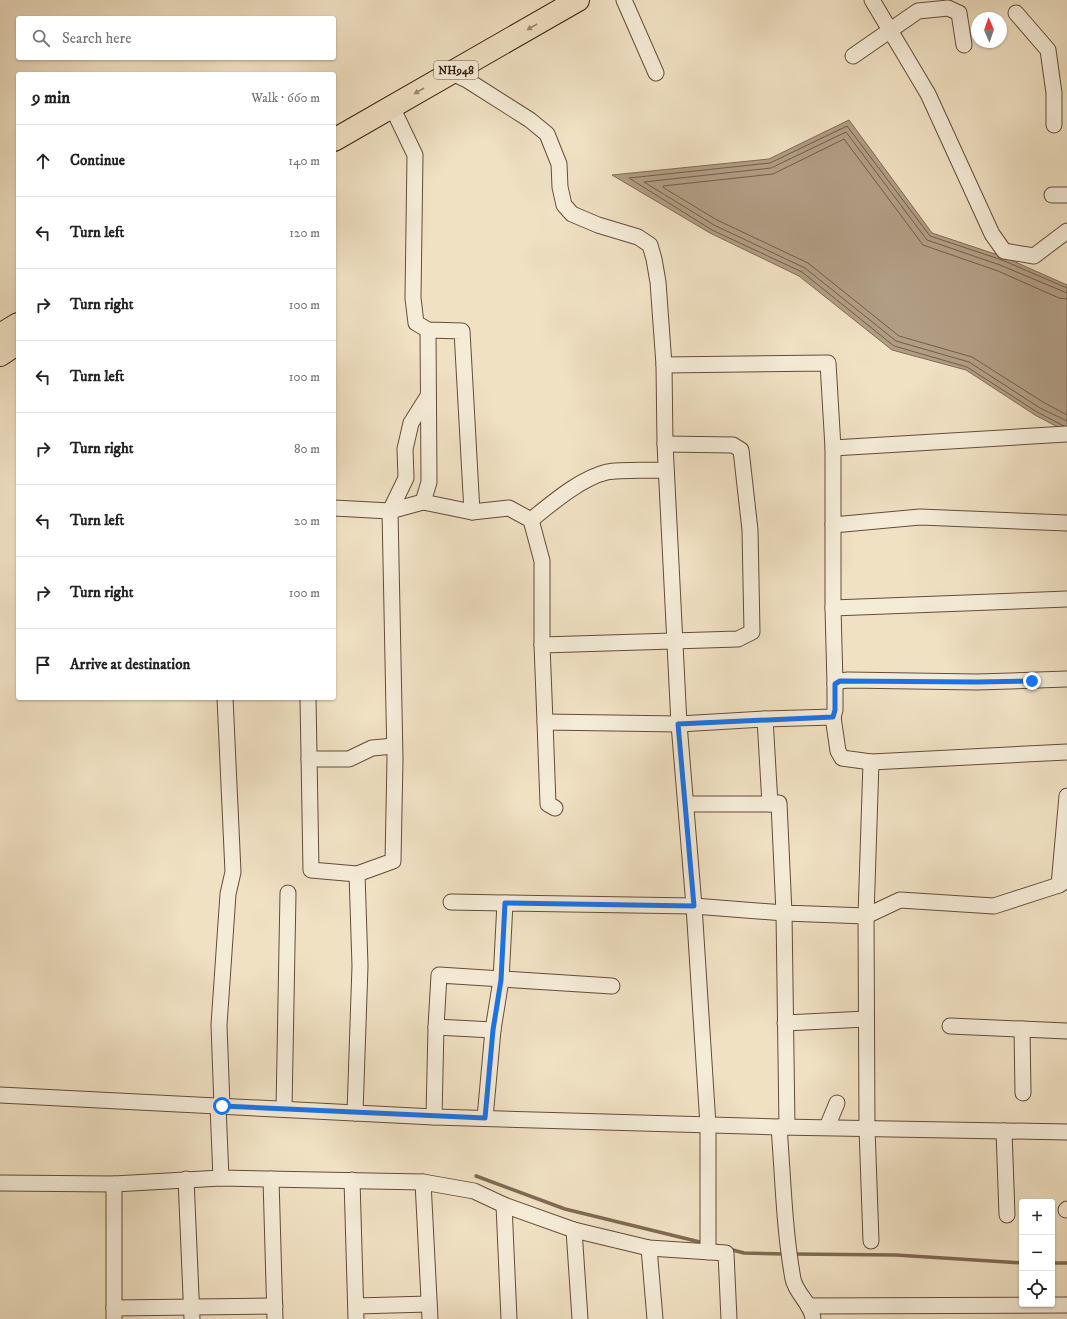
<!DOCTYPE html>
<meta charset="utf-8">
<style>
:root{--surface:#fff;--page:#f6f6f6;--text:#222;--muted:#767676;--line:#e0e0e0}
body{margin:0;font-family:"IM FELL DW Pica",serif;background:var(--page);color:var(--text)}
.controls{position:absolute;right:12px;bottom:12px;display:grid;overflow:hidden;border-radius:4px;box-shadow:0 1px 3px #0004}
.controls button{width:36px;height:36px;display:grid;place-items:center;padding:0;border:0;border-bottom:1px solid var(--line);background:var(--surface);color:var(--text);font:20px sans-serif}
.compass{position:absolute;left:971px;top:12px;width:36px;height:36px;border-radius:50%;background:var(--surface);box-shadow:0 1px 3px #0004;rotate:358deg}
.stop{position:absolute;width:12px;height:12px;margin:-9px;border:3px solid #1a73e8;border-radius:50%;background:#fff}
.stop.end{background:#1a73e8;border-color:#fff;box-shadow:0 1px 4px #0008}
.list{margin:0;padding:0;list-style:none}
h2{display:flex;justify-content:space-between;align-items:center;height:52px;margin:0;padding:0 16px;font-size:17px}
h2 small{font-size:13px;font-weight:400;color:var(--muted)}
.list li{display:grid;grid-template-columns:26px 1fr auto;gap:12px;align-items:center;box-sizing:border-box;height:72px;padding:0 16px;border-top:1px solid var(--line)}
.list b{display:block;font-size:15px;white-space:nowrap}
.list em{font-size:13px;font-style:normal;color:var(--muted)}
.icon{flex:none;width:22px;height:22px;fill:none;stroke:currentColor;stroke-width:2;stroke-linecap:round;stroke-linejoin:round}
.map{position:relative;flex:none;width:1067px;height:1319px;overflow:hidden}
.search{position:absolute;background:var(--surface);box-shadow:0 1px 3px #0004;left:16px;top:16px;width:320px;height:44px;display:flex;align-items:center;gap:10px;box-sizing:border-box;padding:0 14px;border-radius:4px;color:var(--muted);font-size:15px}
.panel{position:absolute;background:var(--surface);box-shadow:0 1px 3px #0004;left:16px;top:72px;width:320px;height:628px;border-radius:4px}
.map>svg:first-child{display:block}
.water{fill:#b19d84;stroke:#806954}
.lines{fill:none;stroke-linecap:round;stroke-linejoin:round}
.shore{stroke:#745c48;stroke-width:1}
.stream{stroke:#806954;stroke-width:3.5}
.minor-casing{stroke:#654c39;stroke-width:17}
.trunk-casing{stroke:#371a0b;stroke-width:24}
.minor{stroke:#f5ecd8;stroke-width:15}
.trunk{stroke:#f0e1c3;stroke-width:22}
.oneway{fill:#9d8770}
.route{stroke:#1a73e8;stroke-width:5}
.labels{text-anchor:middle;stroke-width:4;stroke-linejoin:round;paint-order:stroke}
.shield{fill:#f5ecd8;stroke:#705948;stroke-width:1}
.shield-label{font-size:11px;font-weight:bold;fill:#371a0b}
</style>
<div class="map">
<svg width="1067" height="1319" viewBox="0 0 1067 1319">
<rect width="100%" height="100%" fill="#f0e1c3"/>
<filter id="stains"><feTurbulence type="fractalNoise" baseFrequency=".005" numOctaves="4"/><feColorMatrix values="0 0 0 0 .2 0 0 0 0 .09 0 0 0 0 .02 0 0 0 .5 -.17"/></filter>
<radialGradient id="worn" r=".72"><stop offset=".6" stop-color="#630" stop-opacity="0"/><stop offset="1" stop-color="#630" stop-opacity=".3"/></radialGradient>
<path class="water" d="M849 120 932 233 1004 257 1067 285V432L1035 415 966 370 892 350 799 276 710 233 612 175 769 159Z"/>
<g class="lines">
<g class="shore">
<path d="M1067 293 1000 265 927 240 846 132 771 168 644 182 714 225 805 268 896 341 969 362 1040 408 1067 421"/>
<path d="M1067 299 1059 298 998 271 923 245 844 139 773 174 663 186 664 188 717 220 808 263 899 336 972 357 1043 402 1067 415"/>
<path d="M1064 426 1037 412 967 367 894 346 802 272 712 230 629 178 770 163 847 126 930 236 1002 260 1067 288"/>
</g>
<g class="stream">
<path d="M476 1176 565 1209 704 1243"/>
<path d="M729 1249 744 1253 786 1254"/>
<path d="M792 1254 896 1255 1022 1263"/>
<path d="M1052 1263H1067"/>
</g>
<g class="minor-casing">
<g id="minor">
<path d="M624 0 656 73"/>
<path d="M872 0 928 94 992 234 1004 251 1034 256 1067 231"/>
<path d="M1016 13 1048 50 1054 93V125"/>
<path d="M853 56 918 11 948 8 959 13 964 45"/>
<path d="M452 73 467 80 530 120 547 134 559 164 560 187 564 205 572 214 598 225 638 237 650 245 654 259 658 282 664 365 665 444 679 724 694 906 708 1125V1252"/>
<path d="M392 107 415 155 413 298 416 323 428 330 462 331 472 512"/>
<path d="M1052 195H1067"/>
<path d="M664 365 828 363 833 448V525L920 517 1067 523"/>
<path d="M833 448 1067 434"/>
<path d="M423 502 429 482 428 330"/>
<path d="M334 508 390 511 423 502 472 512 509 508 531 520 542 561V645L545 722"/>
<path d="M531 520C552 503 581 478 607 472 623 469 649 471 666 470"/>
<path d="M833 525V608"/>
<path d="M542 645 738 639 752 632 750 530 741 450 733 445 665 444"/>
<path d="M835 684 840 681 848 680 977 682 1067 679"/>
<path d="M308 698 311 870 357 874 393 861 395 759 390 511 406 478 405 449 411 423 428 396"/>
<path d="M833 717 838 751 842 758 871 762 1067 752"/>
<path d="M765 719 833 717 835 710V684L833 608 1067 599"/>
<path d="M309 759H349L372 748 394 746"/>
<path d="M871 762 866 916 900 900 994 906 1059 885 1067 880"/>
<path d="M686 804H770"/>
<path d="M555 808 548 804 545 722 679 724 765 719 770 804 779 803 784 913 866 916 867 1128 871 1241"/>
<path d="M1059 885 1067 796"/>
<path d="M451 902 505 903"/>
<path d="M785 1023 866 1019"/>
<path d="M950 1026 1067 1031"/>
<path d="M436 1027 493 1030"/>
<path d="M1022 1029 1023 1093"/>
<path d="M0 1095 434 1117 779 1127 1067 1132"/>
<path d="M218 1106 221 1178"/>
<path d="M222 1106 219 1025 228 894 233 872 225 698"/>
<path d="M284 1109 288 893"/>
<path d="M355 1113 360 966 357 874"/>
<path d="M434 1117 436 1027 439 975 612 986"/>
<path d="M485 1118 493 1030 501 980 505 903 694 906 784 913 787 1127"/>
<path d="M779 1127C783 1177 784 1229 793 1279 796 1294 812 1304 813 1319"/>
<path d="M827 1127 837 1103"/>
<path d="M1004 1131 1007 1215"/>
<path d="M186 1179 192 1319"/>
<path d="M271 1179 275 1319"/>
<path d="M352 1180 356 1319"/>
<path d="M423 1182 430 1319"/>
<path d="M0 1183 114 1184 221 1178 423 1182 474 1191 504 1205 574 1230 649 1248 726 1253 729 1319"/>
<path d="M114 1184V1319"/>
<path d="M504 1205 509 1319"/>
<path d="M1066 1210 1067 1209"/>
<path d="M574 1230 580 1319"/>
<path d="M649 1248 655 1319"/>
<path d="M356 1306 429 1304"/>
<path d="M808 1306 1067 1305"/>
<path d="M114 1308 275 1306"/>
</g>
</g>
<g class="trunk-casing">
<g id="trunk">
<path d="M334 140 578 0"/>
<path d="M0 335 18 324"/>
<path d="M0 355 18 343"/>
</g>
</g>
<use href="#minor" class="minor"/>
<use href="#trunk" class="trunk"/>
</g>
<defs><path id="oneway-solid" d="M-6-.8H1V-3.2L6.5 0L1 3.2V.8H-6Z"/></defs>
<g class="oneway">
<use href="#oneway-solid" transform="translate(532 27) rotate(150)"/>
<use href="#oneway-solid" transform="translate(419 91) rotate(150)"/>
</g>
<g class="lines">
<path class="route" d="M222 1106 485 1118 493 1030 501 980 505 903 694 906 678 724 833 717 835 710V684L840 681 977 682 1032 681"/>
</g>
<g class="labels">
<rect class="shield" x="434" y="61" width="44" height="18" rx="3"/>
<g class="shield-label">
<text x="456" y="74">NH948</text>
</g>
</g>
<rect width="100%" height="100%" filter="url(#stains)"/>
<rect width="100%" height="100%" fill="url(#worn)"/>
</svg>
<div class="controls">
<button>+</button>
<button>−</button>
<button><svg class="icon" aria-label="locate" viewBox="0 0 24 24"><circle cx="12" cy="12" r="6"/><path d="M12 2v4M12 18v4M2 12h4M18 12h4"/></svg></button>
</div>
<svg class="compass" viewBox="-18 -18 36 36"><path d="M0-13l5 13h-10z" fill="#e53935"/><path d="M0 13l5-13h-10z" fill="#767676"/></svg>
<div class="stop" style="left:222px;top:1106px"></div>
<div class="stop end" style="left:1032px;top:681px"></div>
<div class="search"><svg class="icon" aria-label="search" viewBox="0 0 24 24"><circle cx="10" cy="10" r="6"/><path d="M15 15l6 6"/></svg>Search here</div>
<section class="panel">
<h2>9 min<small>Walk · 660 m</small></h2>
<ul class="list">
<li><svg class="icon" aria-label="ahead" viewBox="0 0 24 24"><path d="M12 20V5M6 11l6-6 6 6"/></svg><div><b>Continue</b></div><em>140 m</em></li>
<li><svg class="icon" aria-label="left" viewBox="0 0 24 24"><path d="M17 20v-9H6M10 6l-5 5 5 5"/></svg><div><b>Turn left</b></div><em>120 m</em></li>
<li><svg class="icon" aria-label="right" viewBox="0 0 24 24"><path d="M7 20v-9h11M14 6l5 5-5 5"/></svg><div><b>Turn right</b></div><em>100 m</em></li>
<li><svg class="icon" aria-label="left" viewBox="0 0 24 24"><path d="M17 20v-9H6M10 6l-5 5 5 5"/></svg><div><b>Turn left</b></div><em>100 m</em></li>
<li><svg class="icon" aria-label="right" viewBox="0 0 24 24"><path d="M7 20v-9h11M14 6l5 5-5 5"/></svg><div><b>Turn right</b></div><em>80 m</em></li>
<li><svg class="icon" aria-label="left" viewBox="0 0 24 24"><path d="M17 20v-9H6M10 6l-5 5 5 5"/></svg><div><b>Turn left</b></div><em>20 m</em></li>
<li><svg class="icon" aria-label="right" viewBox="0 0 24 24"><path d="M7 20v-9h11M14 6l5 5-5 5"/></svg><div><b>Turn right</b></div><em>100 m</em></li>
<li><svg class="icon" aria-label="arrive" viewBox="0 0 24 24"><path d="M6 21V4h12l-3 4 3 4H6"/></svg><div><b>Arrive at destination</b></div></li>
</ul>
</section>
</div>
